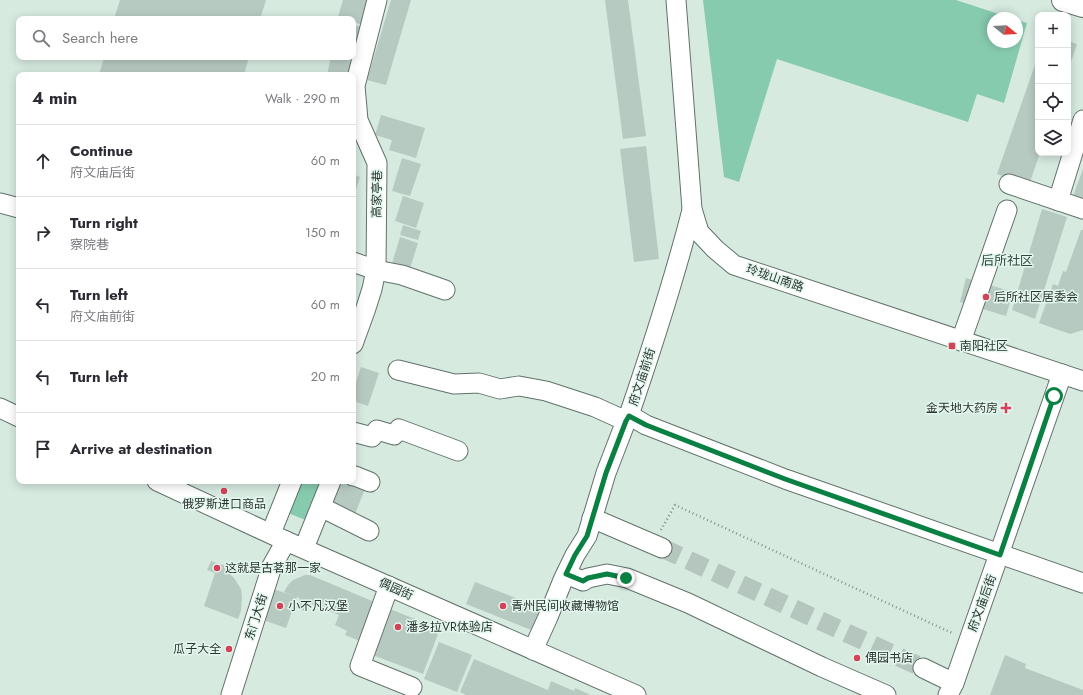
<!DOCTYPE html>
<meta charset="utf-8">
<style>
:root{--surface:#fff;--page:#f2f2f3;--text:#2b2b33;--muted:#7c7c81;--line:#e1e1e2}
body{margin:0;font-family:Jost,"Noto Sans SC",sans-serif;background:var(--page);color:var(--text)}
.controls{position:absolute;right:12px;top:12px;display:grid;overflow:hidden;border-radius:8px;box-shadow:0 2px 10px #0003}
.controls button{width:36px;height:36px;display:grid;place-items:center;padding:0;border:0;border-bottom:1px solid var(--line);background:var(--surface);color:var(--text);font:20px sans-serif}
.compass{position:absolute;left:987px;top:12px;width:36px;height:36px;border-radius:50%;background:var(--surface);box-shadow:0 2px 10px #0003;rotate:108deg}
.stop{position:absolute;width:12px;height:12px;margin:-9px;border:3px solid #0b8043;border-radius:50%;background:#fff}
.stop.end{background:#0b8043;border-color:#fff;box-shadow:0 1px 4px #0008}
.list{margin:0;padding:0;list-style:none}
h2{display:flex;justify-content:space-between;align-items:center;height:52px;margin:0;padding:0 16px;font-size:17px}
h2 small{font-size:13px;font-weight:400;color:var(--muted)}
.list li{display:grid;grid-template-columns:26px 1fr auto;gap:12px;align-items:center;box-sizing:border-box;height:72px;padding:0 16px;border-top:1px solid var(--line)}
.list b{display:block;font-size:15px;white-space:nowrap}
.list p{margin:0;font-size:13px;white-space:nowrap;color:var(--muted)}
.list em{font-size:13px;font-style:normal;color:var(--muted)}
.icon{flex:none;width:22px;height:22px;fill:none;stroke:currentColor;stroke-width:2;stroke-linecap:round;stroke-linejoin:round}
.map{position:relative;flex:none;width:1083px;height:695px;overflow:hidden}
.search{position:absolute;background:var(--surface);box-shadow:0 2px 10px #0003;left:16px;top:16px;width:340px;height:44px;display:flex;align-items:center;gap:10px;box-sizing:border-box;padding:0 14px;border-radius:8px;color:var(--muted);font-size:15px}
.panel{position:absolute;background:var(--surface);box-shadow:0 2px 10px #0003;left:16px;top:72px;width:340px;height:412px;border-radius:8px}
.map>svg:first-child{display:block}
.green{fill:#87cbaf}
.building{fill:#b7cac1}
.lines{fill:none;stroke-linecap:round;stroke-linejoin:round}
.minor-tunnel{stroke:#b4c6bd;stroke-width:19;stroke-dasharray:19 10;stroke-linecap:butt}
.minor-casing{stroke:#61726b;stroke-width:21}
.major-casing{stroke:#61726b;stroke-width:24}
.path{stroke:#86948d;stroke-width:2.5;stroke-dasharray:1 3;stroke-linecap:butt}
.minor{stroke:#fff;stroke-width:19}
.major{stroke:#fff;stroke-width:22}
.route{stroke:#0b8043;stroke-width:5}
.poi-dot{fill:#d34257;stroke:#e3f7ee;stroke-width:1.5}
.labels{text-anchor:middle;stroke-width:3;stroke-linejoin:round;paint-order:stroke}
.street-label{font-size:12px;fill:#2c3431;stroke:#e3f7ee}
.poi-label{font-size:12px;fill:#2c3431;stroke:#e3f7ee;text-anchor:start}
.neighbourhood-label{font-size:13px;fill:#36473f;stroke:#e3f7ee}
</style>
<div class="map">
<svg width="1083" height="695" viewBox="0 0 1083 695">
<rect width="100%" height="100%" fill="#d6eae0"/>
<g class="green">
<path d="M703 0H956L1011 18H993V42H1017V20L1027 23 1004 103 977 94 968 122 777 59 739 182 724 177Z"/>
<path d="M300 481H322L308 521 288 513Z"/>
</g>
<g class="building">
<path d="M120 0H266L260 19H114Z"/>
<path d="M343 0H371L363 25 353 22V19H344L338 17Z"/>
<path d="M391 0H411L386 85 367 80Z"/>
<path d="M605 0H628L646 136 623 139Z"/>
<path d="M353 25 365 28 356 56 353 55Z"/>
<path d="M1068 41 1077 44 1068 71Z"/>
<path d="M1038 56V153H1040L1029 185 997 174Z"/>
<path d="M104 57H249L244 75H99Z"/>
<path d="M331 57H350L357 58 353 75H327Z"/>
<path d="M381 115 425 128 416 158 389 150 392 140 375 135Z"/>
<path d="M646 146 659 259 634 262 620 149Z"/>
<path d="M402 158 421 164 410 196 392 191Z"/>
<path d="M1083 169V200L1073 196Z"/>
<path d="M353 174 360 177 353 199Z"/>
<path d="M403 196 424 203 416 228 395 221Z"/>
<path d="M1042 209 1067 217 1035 319 1012 310Z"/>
<path d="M403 225 421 231 418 240 400 235Z"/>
<path d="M1081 230H1083V330L1070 334 1039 323 1053 284 1058 286 1063 271 1066 272Z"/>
<path d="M400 237 418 243 408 275 390 270Z"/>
<path d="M966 278 1013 292 1006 316 960 302Z"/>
<path d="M361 367 379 373 368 406 353 401V391Z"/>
<path d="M342 481H347L365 489 353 519 331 509Z"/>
<path d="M211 561 226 566 225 571 229 573 234 578 241 589 242 597 241 611 238 619 204 606 215 573 207 570Z"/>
<path d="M305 575H310L377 603 362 642 345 635 347 631 335 625 339 615 308 603 305 611 296 608 300 598 297 597 286 628 263 620 273 589 295 596 284 592 288 585 293 580Z"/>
<path d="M475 582 541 608 531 630 466 604Z"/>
<path d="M385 607 415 619 412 624 438 634 423 674 367 653Z"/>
<path d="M439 642 472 655 457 692 424 679Z"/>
<path d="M1005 655 1026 664 1025 668 1083 690V695H990Z"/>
<path d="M474 659 548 690 551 681 574 691 575 688 591 695H466L460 692Z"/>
</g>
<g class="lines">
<path class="minor-tunnel" d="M662 548 923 668"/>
<g class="minor-casing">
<g id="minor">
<path d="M676 0 692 209 699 232 715 249 734 265 1083 381"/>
<path d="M1009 184 1083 209"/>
<path d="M1058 201 1083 120"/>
<path d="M0 203 19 208"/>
<path d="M353 262 376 270 402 275 445 290"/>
<path d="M961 341 1007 210"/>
<path d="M353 344 365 311 372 289 376 270 377 163 358 120 355 86 377 0"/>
<path d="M398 370 454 384 479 383 500 389 519 386 546 391 595 407 626 421"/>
<path d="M0 408 19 417"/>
<path d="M629 415 646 425 785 479 1083 583"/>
<path d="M353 432 372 437 377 430 394 435 399 429 458 451"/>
<path d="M353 476H355L370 482"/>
<path d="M157 481 286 541 636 695"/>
<path d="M321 507 369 531"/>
<path d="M592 518 662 548"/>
<path d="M271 533 292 481"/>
<path d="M304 548 331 481"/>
<path d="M566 574 583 581 588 578 607 574 627 578 688 603 822 667 886 695"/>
<path d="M389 586 360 666 412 687"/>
<path d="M533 650 548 617 563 580 575 555 587 536 606 473 626 421 629 415C652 348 674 280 692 210"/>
<path d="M923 668 954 683"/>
<path d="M231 695 272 566 286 541"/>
<path d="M948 695 954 683 1062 374"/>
</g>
</g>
<g class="major-casing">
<path id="major" d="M1063 0 1083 6"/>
</g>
<path class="path" d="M661 530 675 505 952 633"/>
<use href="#minor" class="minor"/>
<use href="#major" class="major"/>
</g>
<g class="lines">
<path class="route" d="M626 578 607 574 588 578 583 581 566 574 575 555 587 536 606 473 626 421 629 416 646 425 785 479 1000 555 1054 396"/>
</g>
<g class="poi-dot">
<circle cx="986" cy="297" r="4"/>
<rect x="948" y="342" width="8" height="8" rx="2"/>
<path d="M1004 402h4v4h4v4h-4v4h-4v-4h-4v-4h4z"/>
<circle cx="224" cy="491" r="4"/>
<circle cx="217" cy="568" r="4"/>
<circle cx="280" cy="606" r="4"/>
<circle cx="503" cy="606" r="4"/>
<circle cx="398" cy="627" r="4"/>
<circle cx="229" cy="649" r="4"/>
<circle cx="857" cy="658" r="4"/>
</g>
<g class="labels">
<g class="street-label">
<text transform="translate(377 194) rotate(-89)" y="4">高家亭巷</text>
<text transform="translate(775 278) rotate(19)" y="4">玲珑山南路</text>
<text transform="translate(642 377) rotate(-72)" y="4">府文庙前街</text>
<text transform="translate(396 589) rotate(24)" y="4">偶园街</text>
<text transform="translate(982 603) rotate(-70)" y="4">府文庙后街</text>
<text transform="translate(256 617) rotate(-72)" y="4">东门大街</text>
</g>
<g class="poi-label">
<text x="994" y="301">后所社区居委会</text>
<text x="960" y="350">南阳社区</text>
<text x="998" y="412" text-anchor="end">金天地大药房</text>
<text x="224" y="508" text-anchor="middle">俄罗斯进口商品</text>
<text x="225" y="572">这就是古茗那一家</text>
<text x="288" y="610">小不凡汉堡</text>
<text x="511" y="610">青州民间收藏博物馆</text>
<text x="406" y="631">潘多拉VR体验店</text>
<text x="221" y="653" text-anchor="end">瓜子大全</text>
<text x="865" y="662">偶园书店</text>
</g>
<g class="neighbourhood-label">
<text x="1007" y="265">后所社区</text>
</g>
</g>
</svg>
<div class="controls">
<button>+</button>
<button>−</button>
<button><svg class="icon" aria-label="locate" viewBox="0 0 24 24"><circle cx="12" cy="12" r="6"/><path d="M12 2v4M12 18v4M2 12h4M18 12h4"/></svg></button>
<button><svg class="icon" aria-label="layers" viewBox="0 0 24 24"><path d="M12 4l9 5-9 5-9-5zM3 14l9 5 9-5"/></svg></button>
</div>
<svg class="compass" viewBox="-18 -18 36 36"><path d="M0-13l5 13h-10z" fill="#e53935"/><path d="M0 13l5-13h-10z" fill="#7c7c81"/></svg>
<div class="stop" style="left:1054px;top:396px"></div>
<div class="stop end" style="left:626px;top:578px"></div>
<div class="search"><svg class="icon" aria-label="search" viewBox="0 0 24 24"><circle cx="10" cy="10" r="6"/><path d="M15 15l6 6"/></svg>Search here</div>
<section class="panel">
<h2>4 min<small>Walk · 290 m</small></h2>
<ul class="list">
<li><svg class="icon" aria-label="ahead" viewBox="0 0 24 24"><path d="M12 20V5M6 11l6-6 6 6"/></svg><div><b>Continue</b><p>府文庙后街</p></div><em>60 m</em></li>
<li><svg class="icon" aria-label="right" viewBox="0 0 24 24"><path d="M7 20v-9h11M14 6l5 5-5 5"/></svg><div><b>Turn right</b><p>察院巷</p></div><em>150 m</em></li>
<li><svg class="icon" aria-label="left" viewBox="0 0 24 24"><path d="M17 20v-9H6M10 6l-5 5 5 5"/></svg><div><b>Turn left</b><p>府文庙前街</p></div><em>60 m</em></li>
<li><svg class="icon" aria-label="left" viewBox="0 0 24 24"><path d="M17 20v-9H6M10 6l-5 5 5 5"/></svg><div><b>Turn left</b></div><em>20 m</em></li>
<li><svg class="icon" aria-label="arrive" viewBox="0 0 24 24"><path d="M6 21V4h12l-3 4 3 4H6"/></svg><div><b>Arrive at destination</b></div></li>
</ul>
</section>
</div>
